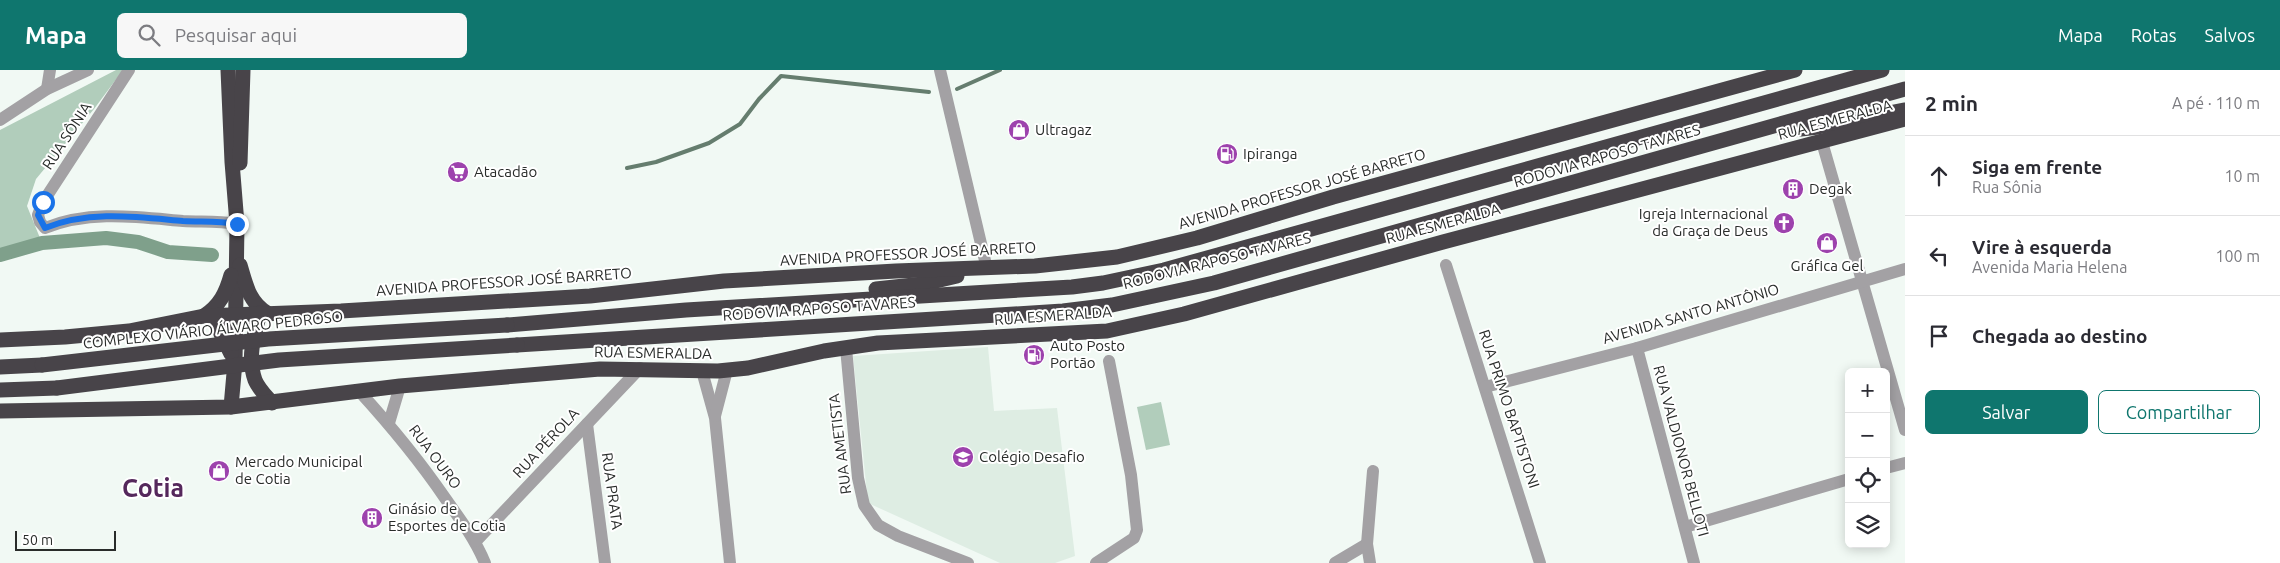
<!DOCTYPE html>
<html lang="pt">
<meta charset="utf-8">
<style>
:root{--surface:#fff;--page:#f7f7f7;--text:#2b2b33;--muted:#7c7c81;--line:#e1e1e2;--accent:#0f766e}
body{margin:0;font-family:Ubuntu,sans-serif;background:var(--page);color:var(--text)}
.controls{position:absolute;right:15px;bottom:15px;display:grid;overflow:hidden;border-radius:8px;box-shadow:0 2px 12px #0003}
.controls button{width:45px;height:45px;display:grid;place-items:center;padding:0;border:0;border-bottom:1px solid var(--line);background:var(--surface);color:var(--text);font:25px sans-serif}
.scale{position:absolute;left:15px;bottom:12px;width:101px;box-sizing:border-box;padding-left:5px;border:2px solid #292c2a;border-top:0;font-size:14px;line-height:18px;white-space:nowrap;color:#292c2a;-webkit-text-stroke:4px #fff;paint-order:stroke}
.stop{position:absolute;width:15px;height:15px;margin:-11px;border:4px solid #1a73e8;border-radius:50%;background:#fff}
.stop.end{background:#1a73e8;border-color:#fff;box-shadow:0 1px 5px #0008}
.list{margin:0;padding:0;list-style:none}
h2{display:flex;justify-content:space-between;align-items:center;height:65px;margin:0;padding:0 20px;font-size:21px}
h2 small{font-size:16px;font-weight:400;color:var(--muted)}
.list li{display:grid;grid-template-columns:32px 1fr auto;gap:15px;align-items:center;box-sizing:border-box;height:80px;padding:0 20px;border-top:1px solid var(--line)}
.list b{display:block;font-size:19px;white-space:nowrap}
.list p{margin:0;font-size:16px;white-space:nowrap;color:var(--muted)}
.list em{font-size:16px;font-style:normal;color:var(--muted)}
.actions{display:flex;gap:10px;padding:15px 20px}
.actions a{flex:1;padding:11px 0;border:1px solid var(--accent);border-radius:8px;text-align:center;font-size:18px;color:var(--accent)}
.actions .main{background:var(--accent);color:#fff}
.icon{flex:none;width:28px;height:28px;fill:none;stroke:currentColor;stroke-width:2;stroke-linecap:round;stroke-linejoin:round}
.map{position:relative;flex:none;width:1905px;height:493px;overflow:hidden}
header{display:flex;align-items:center;gap:30px;box-sizing:border-box;height:70px;padding:0 25px;background:var(--accent);color:#fff}
header strong{font-size:24px}
nav{display:flex;gap:28px;margin-inline-start:auto;font-size:18px}
.search{width:350px;height:45px;background:var(--page);display:flex;align-items:center;gap:12px;box-sizing:border-box;padding:0 18px;border-radius:8px;color:var(--muted);font-size:19px}
main{display:flex}
aside{flex:1;background:var(--surface)}
.map>svg:first-child{display:block}
.built{fill:#deede3}
.green{fill:#b1cdbb}
.lines{fill:none;stroke-linecap:round;stroke-linejoin:round}
.stream{stroke:#657d6e;stroke-width:4}
.canal{stroke:#7fa08b;stroke-width:14}
.minor{stroke:#a3a1a4;stroke-width:12}
.highway{stroke:#484449;stroke-width:15}
.highway-bridge{stroke:#484449;stroke-width:15}
.route{stroke:#1a73e8;stroke-width:6}
.labels{text-anchor:middle;stroke-width:4;stroke-linejoin:round;paint-order:stroke}
.street-label{font-size:15px;fill:#292c2a;stroke:#fff}
.poi-label{font-size:15px;fill:#292c2a;stroke:#fff;text-anchor:start}
.town-label{font-size:25px;font-weight:bold;fill:#55285c;stroke:#fff}
</style>
<header>
<strong>Mapa</strong>
<div class="search"><svg class="icon" aria-label="search" viewBox="0 0 24 24"><circle cx="10" cy="10" r="6"/><path d="M15 15l6 6"/></svg>Pesquisar aqui</div>
<nav><a>Mapa</a><a>Rotas</a><a>Salvos</a></nav>
</header>
<main>
<div class="map">
<svg width="1905" height="493" viewBox="0 0 1905 493">
<rect width="100%" height="100%" fill="#f1f9f4"/>
<path class="built" d="M988 277 994 341 1057 338 1075 486 1055 493H1000L868 433 853 286Z"/>
<g class="green">
<path d="M116 0H123L94 39 36 109 27 136 42 173 0 185V60Z"/>
<path d="M1161 332 1170 375 1146 380 1137 337Z"/>
</g>
<g class="lines">
<g class="stream">
<path d="M957 19 1000 0"/>
<path d="M627 98 656 92 709 73 740 54 759 29 781 6 929 22"/>
</g>
<path class="canal" d="M0 185 42 173 106 168 138 172 168 182 212 185"/>
<g class="minor">
<path d="M129 0 43 132 38 145 40 152 45 158C90 140 137 147 183 151 203 152 218 151 237 154"/>
<path d="M940 0 987 199"/>
<path d="M47 19 50 0"/>
<path d="M0 50 47 19 88 0"/>
<path d="M1822 72 1905 360"/>
<path d="M1446 195 1540 493"/>
<path d="M846 278 858 408 864 435 878 455 898 466 968 493"/>
<path d="M1637 278 1694 493"/>
<path d="M702 301 715 348 730 493"/>
<path d="M1485 317 1637 278 1905 199"/>
<path d="M359 321C390 355 419 390 445 428 460 449 475 469 485 493"/>
<path d="M715 346 727 300"/>
<path d="M389 353 400 316"/>
<path d="M587 354 605 493"/>
<path d="M1886 398 1905 393"/>
<path d="M1685 457 1849 409"/>
<path d="M476 471 640 298"/>
<path d="M1096 493 1134 468 1137 460 1131 405 1109 291"/>
<path d="M1335 493 1367 474"/>
<path d="M1370 493 1367 474 1373 401"/>
</g>
<g class="highway">
<path d="M228 0 232 92 237 154 235 292 231 337"/>
<path d="M1784 61 1818 57 1904 40"/>
<path d="M240 93 243 0"/>
<path d="M240 195C246 215 249 232 267 243"/>
<path d="M876 219 923 214 957 206"/>
<path d="M260 243C254 265 247 288 255 310 258 318 266 326 272 333"/>
<path d="M216 245 221 264 231 284"/>
<path d="M204 246C220 235 226 223 231 205"/>
<path d="M507 255 686 240 1072 217 1103 213 1164 200 1882 0"/>
<path d="M0 270 65 267 129 261 204 246 341 241 590 226 724 211 896 201 1035 196 1117 187 1197 168 1333 127 1795 0"/>
<path d="M517 275 1063 241 1112 235 1214 213 1905 19"/>
<path d="M0 297 42 295"/>
<path d="M0 320 57 318"/>
<path d="M0 341 231 337 400 316 600 299 718 301 748 298 824 281 878 273 1107 261 1184 244 1443 172 1905 49"/>
</g>
<g class="highway-bridge">
<path d="M42 295 268 269 507 255"/>
<path d="M57 318 279 290 517 275"/>
</g>
</g>
<g class="lines">
<path class="route" d="M43 132 38 145 45 158C90 140 137 147 183 151 203 152 217 151 237 154"/>
</g>
<defs>
<g id="shop-disc" transform="scale(1.125)"><circle r="9.5" fill="#9d42ad" stroke="#fff"/><path d="M-5-2.5h2.3a2.7 3.5 0 0 1 5.4 0H5L5.5 6h-11ZM-1.5-2.5h3a1.5 2.3 0 0 0-3 0Z" fill="#fff"/></g>
<g id="fuel-disc" transform="scale(1.125)"><circle r="9.5" fill="#9d42ad" stroke="#fff"/><path d="M-5.5-6h7V0h2V4h1.3V-2.5L3-4.5l.8-.8L6-3V5H2.5V1h-1V6h-7ZM-4.2-4.7v3.2H.2V-4.7Z" fill="#fff"/></g>
<g id="supermarket-disc" transform="scale(1.125)"><circle r="9.5" fill="#9d42ad" stroke="#fff"/><path d="M-6-5.5h2.5l.6 2H6L4.5 2H-2.5L-4.4-4H-6ZM-1.5 3.2a1.3 1.3 0 1 0 .1 0ZM3 3.2a1.3 1.3 0 1 0 .1 0Z" fill="#fff"/></g>
<g id="building-disc" transform="scale(1.125)"><circle r="9.5" fill="#9d42ad" stroke="#fff"/><path d="M-4-6H4V6H1V3H-1V6H-4ZM-2.5-4.3h1.7v1.8h-1.7ZM.8-4.3h1.7v1.8H.8ZM-2.5-1h1.7V.8h-1.7ZM.8-1h1.7V.8H.8Z" fill="#fff"/></g>
<g id="church-disc" transform="scale(1.125)"><circle r="9.5" fill="#9d42ad" stroke="#fff"/><path d="M-1.2-6h2.4v3.5h3.3v2.4h-3.3V6h-2.4V-.1h-3.3v-2.4h3.3Z" fill="#fff"/></g>
<g id="school-disc" transform="scale(1.125)"><circle r="9.5" fill="#9d42ad" stroke="#fff"/><path d="M0-5L7-2L0 1L-7-2ZM-4 1L0 2.5L4 1V4Q0 6-4 4Z" fill="#fff"/></g>
</defs>
<g fill-rule="evenodd">
<use href="#shop-disc" x="1019" y="60"/>
<use href="#fuel-disc" x="1227" y="84"/>
<use href="#supermarket-disc" x="458" y="102"/>
<use href="#building-disc" x="1793" y="119"/>
<use href="#church-disc" x="1784" y="153"/>
<use href="#shop-disc" x="1827" y="173"/>
<use href="#fuel-disc" x="1034" y="285"/>
<use href="#school-disc" x="963" y="387"/>
<use href="#shop-disc" x="219" y="401"/>
<use href="#building-disc" x="372" y="448"/>
</g>
<g class="labels">
<g class="street-label">
<text transform="translate(1835 50) rotate(-15)" y="5">RUA ESMERALDA</text>
<text transform="translate(67 66) rotate(-57)" y="5">RUA SÔNIA</text>
<text transform="translate(1607 86) rotate(-16)" y="5">RODOVIA RAPOSO TAVARES</text>
<text transform="translate(1302 119) rotate(-16)" y="5">AVENIDA PROFESSOR JOSÉ BARRETO</text>
<text transform="translate(1443 154) rotate(-15)" y="5">RUA ESMERALDA</text>
<text transform="translate(908 184) rotate(-3)" y="5">AVENIDA PROFESSOR JOSÉ BARRETO</text>
<text transform="translate(1217 191) rotate(-14)" y="5">RODOVIA RAPOSO TAVARES</text>
<text transform="translate(504 212) rotate(-4)" y="5">AVENIDA PROFESSOR JOSÉ BARRETO</text>
<text transform="translate(819 239) rotate(-4)" y="5">RODOVIA RAPOSO TAVARES</text>
<text transform="translate(1691 244) rotate(-16)" y="5">AVENIDA SANTO ANTÔNIO</text>
<text transform="translate(1053 246) rotate(-4)" y="5">RUA ESMERALDA</text>
<text transform="translate(213 260) rotate(-6)" y="5">COMPLEXO VIÁRIO ÁLVARO PEDROSO</text>
<text transform="translate(653 283) rotate(1)" y="5">RUA ESMERALDA</text>
<text transform="translate(1509 339) rotate(72)" y="5">RUA PRIMO BAPTISTONI</text>
<text transform="translate(546 373) rotate(-47)" y="5">RUA PÉROLA</text>
<text transform="translate(840 374) rotate(-97)" y="5">RUA AMETISTA</text>
<text transform="translate(1681 381) rotate(75)" y="5">RUA VALDIONOR BELLOTI</text>
<text transform="translate(435 387) rotate(53)" y="5">RUA OURO</text>
<text transform="translate(612 421) rotate(82)" y="5">RUA PRATA</text>
</g>
<g class="poi-label">
<text x="1035" y="65">Ultragaz</text>
<text x="1243" y="89">Ipiranga</text>
<text x="474" y="107">Atacadão</text>
<text x="1809" y="124">Degak</text>
<text x="1768" y="149" text-anchor="end">Igreja Internacional<tspan x="1768" dy="17">da Graça de Deus</tspan></text>
<text x="1827" y="201" text-anchor="middle">Gráfica Gel</text>
<text x="1050" y="281">Auto Posto<tspan x="1050" dy="17">Portão</tspan></text>
<text x="979" y="392">Colégio Desafio</text>
<text x="235" y="397">Mercado Municipal<tspan x="235" dy="17">de Cotia</tspan></text>
<text x="388" y="444">Ginásio de<tspan x="388" dy="17">Esportes de Cotia</tspan></text>
</g>
<g class="town-label">
<text x="153" y="427">Cotia</text>
</g>
</g>
</svg>
<div class="controls">
<button>+</button>
<button>−</button>
<button><svg class="icon" aria-label="locate" viewBox="0 0 24 24"><circle cx="12" cy="12" r="6"/><path d="M12 2v4M12 18v4M2 12h4M18 12h4"/></svg></button>
<button><svg class="icon" aria-label="layers" viewBox="0 0 24 24"><path d="M12 4l9 5-9 5-9-5zM3 14l9 5 9-5"/></svg></button>
</div>
<div class="scale">50 m</div>
<div class="stop" style="left:43px;top:132px"></div>
<div class="stop end" style="left:237px;top:154px"></div>
</div>
<aside>
<h2>2 min<small>A pé · 110 m</small></h2>
<ul class="list">
<li><svg class="icon" aria-label="ahead" viewBox="0 0 24 24"><path d="M12 20V5M6 11l6-6 6 6"/></svg><div><b>Siga em frente</b><p>Rua Sônia</p></div><em>10 m</em></li>
<li><svg class="icon" aria-label="left" viewBox="0 0 24 24"><path d="M17 20v-9H6M10 6l-5 5 5 5"/></svg><div><b>Vire à esquerda</b><p>Avenida Maria Helena</p></div><em>100 m</em></li>
<li><svg class="icon" aria-label="arrive" viewBox="0 0 24 24"><path d="M6 21V4h12l-3 4 3 4H6"/></svg><div><b>Chegada ao destino</b></div></li>
</ul>
<div class="actions"><a class="main">Salvar</a><a>Compartilhar</a></div>
</aside>
</main>
